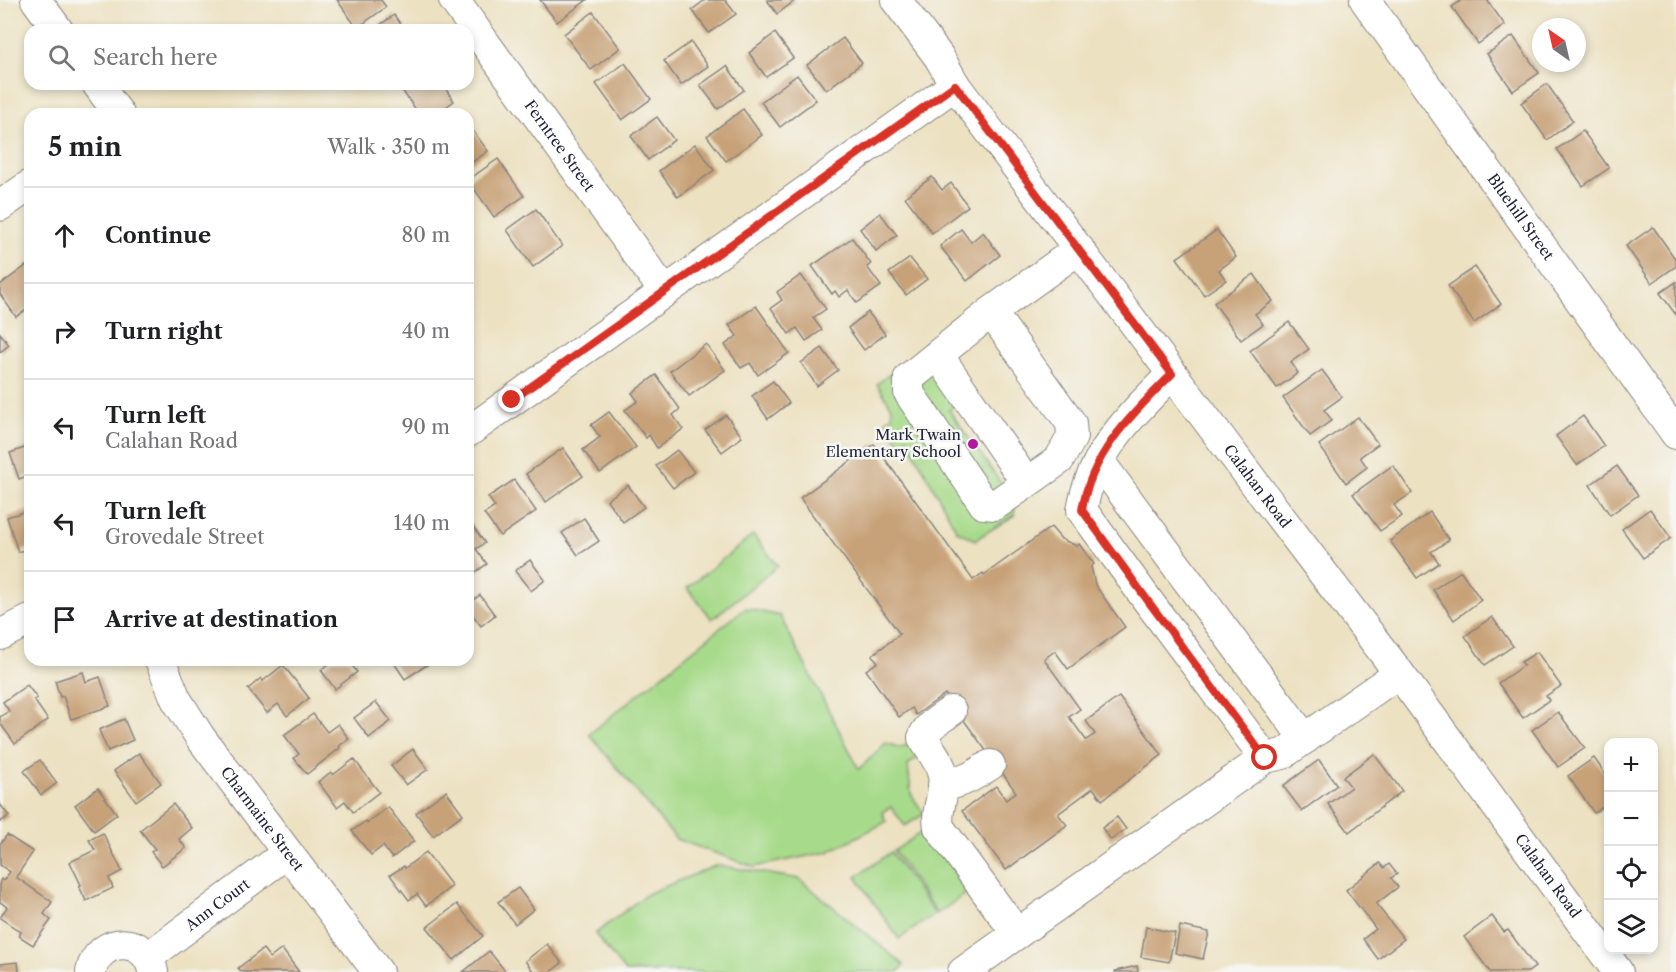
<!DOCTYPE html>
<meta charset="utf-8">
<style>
:root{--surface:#fff;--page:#f2f2f2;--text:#202124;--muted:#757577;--line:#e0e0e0}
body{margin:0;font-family:"Libre Caslon Text",serif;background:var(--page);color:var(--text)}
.controls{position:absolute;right:18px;bottom:18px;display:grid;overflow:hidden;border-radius:12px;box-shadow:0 3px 9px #0003}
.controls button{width:54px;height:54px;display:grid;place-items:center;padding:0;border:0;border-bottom:2px solid var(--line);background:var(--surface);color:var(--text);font:30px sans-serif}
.compass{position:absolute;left:1532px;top:18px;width:54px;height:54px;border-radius:50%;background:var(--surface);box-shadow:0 3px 9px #0003;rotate:326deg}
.stop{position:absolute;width:18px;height:18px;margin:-14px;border:4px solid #d93025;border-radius:50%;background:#fff}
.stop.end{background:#d93025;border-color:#fff;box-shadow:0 2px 6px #0008}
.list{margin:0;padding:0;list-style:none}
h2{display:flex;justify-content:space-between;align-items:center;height:78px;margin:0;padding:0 24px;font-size:26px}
h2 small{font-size:20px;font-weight:400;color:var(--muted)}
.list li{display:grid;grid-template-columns:39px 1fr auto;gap:18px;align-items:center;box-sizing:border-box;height:96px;padding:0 24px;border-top:2px solid var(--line)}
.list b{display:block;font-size:22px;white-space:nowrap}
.list p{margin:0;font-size:20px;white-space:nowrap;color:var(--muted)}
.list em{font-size:20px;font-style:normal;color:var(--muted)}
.icon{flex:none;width:33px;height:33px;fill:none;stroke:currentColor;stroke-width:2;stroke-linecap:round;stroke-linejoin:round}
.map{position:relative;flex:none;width:1676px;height:972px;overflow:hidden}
.search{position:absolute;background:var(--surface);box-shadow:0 3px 9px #0003;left:24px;top:24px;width:450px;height:66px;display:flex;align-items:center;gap:15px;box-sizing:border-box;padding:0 21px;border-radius:18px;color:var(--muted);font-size:22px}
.panel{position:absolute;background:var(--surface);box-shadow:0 3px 9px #0003;left:24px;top:108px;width:450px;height:558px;border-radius:18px}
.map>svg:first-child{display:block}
.green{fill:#a7da8a;stroke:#647e62;stroke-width:1.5}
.building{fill:#c7a278}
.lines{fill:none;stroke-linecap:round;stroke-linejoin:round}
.minor-casing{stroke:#87827e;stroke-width:32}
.minor{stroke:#fff;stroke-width:30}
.route{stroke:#d93025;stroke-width:8}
.poi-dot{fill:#b5179e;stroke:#f6f6f2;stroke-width:2}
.labels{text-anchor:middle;stroke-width:5;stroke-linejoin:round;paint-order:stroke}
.street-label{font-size:15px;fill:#22223b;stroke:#f6f6f2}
.poi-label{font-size:15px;fill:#22223b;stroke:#f6f6f2;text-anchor:end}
</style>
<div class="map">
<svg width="1676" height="972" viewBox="0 0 1676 972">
<rect width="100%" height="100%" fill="#f6f6f2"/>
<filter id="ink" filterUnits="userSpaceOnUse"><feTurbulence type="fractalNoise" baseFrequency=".0167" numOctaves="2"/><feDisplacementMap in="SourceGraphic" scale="12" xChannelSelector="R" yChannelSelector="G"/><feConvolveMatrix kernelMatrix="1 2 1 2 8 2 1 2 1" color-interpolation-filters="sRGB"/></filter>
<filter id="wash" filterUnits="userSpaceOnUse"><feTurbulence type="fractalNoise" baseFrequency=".008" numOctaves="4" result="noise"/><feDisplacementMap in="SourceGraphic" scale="24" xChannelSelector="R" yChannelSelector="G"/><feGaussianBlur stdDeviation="1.35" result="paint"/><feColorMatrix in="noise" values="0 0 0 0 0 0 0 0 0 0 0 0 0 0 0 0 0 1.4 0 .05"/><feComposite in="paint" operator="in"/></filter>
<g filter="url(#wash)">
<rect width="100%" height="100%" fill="#ece1c1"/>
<g class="green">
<path d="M919 352 957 403 949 410 1014 501 1015 515 975 540 957 531 907 439 898 441 885 422 892 416V407L877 384Z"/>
<path d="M753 535 778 566 712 619 687 588Z"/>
<path d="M745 608 780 616 859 769 886 743 901 748 910 743 918 757 908 765 911 794 924 814 905 826 891 807 882 812 886 822 828 852 754 867 676 839 589 734Z"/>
<path d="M929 827 972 889 937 914 894 851Z"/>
<path d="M891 852 935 914 899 939 856 877Z"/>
<path d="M717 865 799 879 904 965 898 972H625L595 934 647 894Z"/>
</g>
<g id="blocks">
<g class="building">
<path d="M337 0H381L386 7 357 28Z"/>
<path d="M540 0H587L557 22Z"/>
<path d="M705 0H725L736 14 709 33 692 10Z"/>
<path d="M767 0H796L777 14Z"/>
<path d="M1462 0H1487L1505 25 1478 44 1452 7Z"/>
<path d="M593 12 620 48 591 70 564 34Z"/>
<path d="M394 15 405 30H373Z"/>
<path d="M775 33 793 58 766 77 749 53Z"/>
<path d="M1513 36 1539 73 1513 91 1487 54Z"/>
<path d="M843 38 862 63 826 90 807 65Z"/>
<path d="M691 42 708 66 681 85 664 61Z"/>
<path d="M625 63 651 99 622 120 596 84Z"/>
<path d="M727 66 744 90 718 109 700 85Z"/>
<path d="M797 75 816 100 780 127 761 102Z"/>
<path d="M401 84H442L454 101 436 114H419L399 86Z"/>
<path d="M1547 84 1573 121 1547 140 1521 103Z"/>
<path d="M743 109 762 135 726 161 707 136Z"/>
<path d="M657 117 674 140 648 160 631 136Z"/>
<path d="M468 124 488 151 468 165Z"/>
<path d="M1583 131 1609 168 1583 186 1557 149Z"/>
<path d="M695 144 714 170 678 197 659 171Z"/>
<path d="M498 159 524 196 494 217 468 180Z"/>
<path d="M932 177 942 190 951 183 968 206 932 233 905 197Z"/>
<path d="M536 209 562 246 533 267 507 230Z"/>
<path d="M880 213 897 235 876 251 860 229Z"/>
<path d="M1653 227 1676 260V266L1652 283 1626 246Z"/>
<path d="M961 229 971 242 983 232 1000 255 967 281 940 246Z"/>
<path d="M1217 230 1236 257 1219 270 1226 280 1204 295 1177 258Z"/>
<path d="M852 238 871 264 867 267 881 286 857 303 848 290 839 297 835 291 832 294 812 266Z"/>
<path d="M910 258 927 279 906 295 889 273Z"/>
<path d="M30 263V307L16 317 0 294V285Z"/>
<path d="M1475 267 1501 304 1474 323 1448 286Z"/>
<path d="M1254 274 1273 301 1255 314 1263 324 1241 340 1214 303Z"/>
<path d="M801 275 826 309 813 318 822 330 806 341 797 328 789 334 771 308 782 300 777 292Z"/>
<path d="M1676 282V315L1660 293Z"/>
<path d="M756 306 789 353 758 375 750 363 741 368 725 345 737 336 729 325Z"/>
<path d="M868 312 885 334 864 350 848 328Z"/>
<path d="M1289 322 1309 349 1291 362 1298 373 1277 388 1250 351Z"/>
<path d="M0 333 9 345 0 352Z"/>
<path d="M706 344 725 370 689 396 670 371Z"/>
<path d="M822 348 838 370 817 386 801 363Z"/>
<path d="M1322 370 1342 397 1324 410 1332 420 1310 436 1283 398Z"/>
<path d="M656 375 680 409 673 415 683 429 657 448 649 435 646 438 625 410 638 401 632 393Z"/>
<path d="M773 381 789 403 768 419 752 396Z"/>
<path d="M609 412 636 447 600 473 583 450 600 437 591 425Z"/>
<path d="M726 415 742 437 722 452 705 430Z"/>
<path d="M1583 416 1604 446 1577 465 1556 436Z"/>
<path d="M1358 417 1378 444 1360 457 1367 467 1346 483 1319 445Z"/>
<path d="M874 444 973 580 983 573 984 575 1051 527 1061 539 1077 546 1079 544 1094 564 1091 566 1095 585 1125 627 1068 669 1055 651 1044 659 1080 709 1069 717 1086 740 1095 734 1086 721 1119 697 1162 755 1102 800 1093 788 1058 814 1067 825 1006 870 962 811 996 786 1006 800 1016 792 945 694 916 715 912 708 899 717 866 670 878 662 872 655 900 634 800 498Z"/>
<path d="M30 446V475L19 479 10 453Z"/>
<path d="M563 448 583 476 546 502 526 474Z"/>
<path d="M677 450 694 472 673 488 656 466Z"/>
<path d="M1393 465 1412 493 1394 505 1402 516 1380 531 1353 494Z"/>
<path d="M1617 466 1638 495 1610 515 1590 485Z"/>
<path d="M514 480 536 511 500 536 484 514 495 507 488 497Z"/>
<path d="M628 485 644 507 623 522 607 500Z"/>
<path d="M1650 509 1671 538 1643 558 1622 529Z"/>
<path d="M30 510V548L18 552 7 517Z"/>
<path d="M1430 512 1449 540 1431 552 1439 563 1417 578 1390 541Z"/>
<path d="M584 518 599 541 578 555 562 533Z"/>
<path d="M468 519 485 543 476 549 487 564 468 577Z"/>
<path d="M530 560 545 580 531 591 515 571Z"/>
<path d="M1461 571 1481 600 1454 620 1433 590Z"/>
<path d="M480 595 495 615 481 626 468 609V604Z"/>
<path d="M1492 617 1513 646 1485 665 1465 636Z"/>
<path d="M1537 652 1561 686 1546 696 1549 700 1523 718 1498 683 1524 665 1521 662Z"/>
<path d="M333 660H348L357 672 335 689 321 670Z"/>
<path d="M392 660H423L427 665 405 679Z"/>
<path d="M283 665 309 698 287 716 278 704 267 713 248 689 261 678 263 681Z"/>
<path d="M83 672 86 682 100 677 110 706 71 719 63 696 60 697 55 681Z"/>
<path d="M27 685 37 698 34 700 48 720 15 744 0 723V717L9 711 3 702Z"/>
<path d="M376 702 391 721 369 738 354 718Z"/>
<path d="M1558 712 1585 748 1558 767 1532 730Z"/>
<path d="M313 714 327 732 338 724 349 739 339 746 340 748 307 774 294 758 299 754 284 735Z"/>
<path d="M124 719 133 740 108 751 99 730Z"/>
<path d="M413 749 428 769 406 785 391 766Z"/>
<path d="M139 753 161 783 136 801 114 771Z"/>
<path d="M1374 754 1402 791 1349 832 1328 804 1351 787 1343 777Z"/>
<path d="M1594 758 1608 778V803L1594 813 1568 776Z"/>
<path d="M354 759 379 792 353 812 345 801 337 807 318 782 331 772 333 775Z"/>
<path d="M40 760 57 783 41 795 24 771Z"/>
<path d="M1319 760 1337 785 1302 811 1283 786Z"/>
<path d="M98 788 117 814 94 831 75 805Z"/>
<path d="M446 791 463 814 433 836 416 813Z"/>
<path d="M0 804 9 816 0 822Z"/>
<path d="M173 804 192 828 179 839 186 848 162 866 151 852 155 849 140 830Z"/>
<path d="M388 807 414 841 392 858 383 846 371 855 352 831 366 821 367 823Z"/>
<path d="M1117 817 1126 829 1111 840 1102 828Z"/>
<path d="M103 833 122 871 109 878 113 888 86 901 79 886 81 885 70 862 95 850 89 840Z"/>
<path d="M7 835 33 852 16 877 52 902 44 914 51 920 33 945 19 936 21 932 0 918 7 907 0 902V881L1 879 3 881 10 872 0 865V844Z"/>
<path d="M426 852 452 886 426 906 417 894 409 900 390 875 404 866 405 868Z"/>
<path d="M1380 863 1384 868 1389 864 1397 874 1391 878 1398 887 1376 904 1404 939 1378 959 1363 939 1376 929 1346 890Z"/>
<path d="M518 888 534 909 515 924 498 902Z"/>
<path d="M457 904 483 936 454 960 427 927Z"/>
<path d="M1492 916 1504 932 1508 930 1535 967 1528 972H1490L1464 937Z"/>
<path d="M1180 926 1209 932 1203 959 1175 953Z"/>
<path d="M1146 927 1175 933 1169 962 1141 957Z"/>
<path d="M547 944 562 963 550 972H534L525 961Z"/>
<path d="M263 949 270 958 282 949 299 972H242L238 968Z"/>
<path d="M489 951 506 972H463Z"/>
<path d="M18 962 19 972H0V964Z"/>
<path d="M1137 966 1138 972H1115V971Z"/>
</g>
</g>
</g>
<g filter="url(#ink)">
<use href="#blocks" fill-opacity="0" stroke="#87827e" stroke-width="1.5"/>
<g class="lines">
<g class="minor-casing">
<g id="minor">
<path d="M36 0 58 30"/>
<path id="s1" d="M454 0 664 291"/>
<path id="s2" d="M896 0 939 57 955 85 1262 493 1399 673 1618 972"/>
<path id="s3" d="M1365 0 1676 434"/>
<path d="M97 84 119 114"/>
<path d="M0 206 30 185"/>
<path d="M991 312 1071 423 1072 437 1059 460 995 505 984 504 909 393V378L991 312 1079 249"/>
<path d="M938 355 1026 482"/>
<path d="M1172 374C1133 413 1091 453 1082 510L1148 601 1265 758 1283 754 1399 673"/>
<path d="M468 432 955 85"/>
<path d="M1099 461 1305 739"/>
<path d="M0 635 30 620"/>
<path id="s4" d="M160 660 176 699 200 737 378 972"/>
<path d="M951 711C941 719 927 725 923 738 930 750 941 762 943 776 946 793 935 810 939 827L1017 934"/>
<path d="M943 786C962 783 975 775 990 765"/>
<path id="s5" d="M148 957 287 853"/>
<path d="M91 972C98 935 148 935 153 972"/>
<path d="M963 972 1265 758"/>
</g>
</g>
<use href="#minor" class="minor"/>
</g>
</g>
<g class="lines" filter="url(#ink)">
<path class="route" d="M512 400 955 85 1172 374C1133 413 1091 453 1082 510L1148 601 1265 758"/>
</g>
<circle class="poi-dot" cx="973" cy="444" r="6"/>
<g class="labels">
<g class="street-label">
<text dy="5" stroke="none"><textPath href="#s1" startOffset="180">Ferntree Street</textPath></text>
<text dy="5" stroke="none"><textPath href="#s3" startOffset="267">Bluehill Street</textPath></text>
<text dy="5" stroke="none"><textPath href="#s2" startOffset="606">Calahan Road</textPath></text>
<text dy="5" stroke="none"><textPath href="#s4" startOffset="190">Charmaine Street</textPath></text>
<text dy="5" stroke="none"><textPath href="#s2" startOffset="1092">Calahan Road</textPath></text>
<text dy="5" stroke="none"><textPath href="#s5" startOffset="87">Ann Court</textPath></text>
</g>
<g class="poi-label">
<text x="961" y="440">Mark Twain<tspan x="961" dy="17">Elementary School</tspan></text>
</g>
</g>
</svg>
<div class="controls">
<button>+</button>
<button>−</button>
<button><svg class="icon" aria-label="locate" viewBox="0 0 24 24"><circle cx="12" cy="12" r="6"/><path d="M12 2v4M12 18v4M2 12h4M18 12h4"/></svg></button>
<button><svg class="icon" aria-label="layers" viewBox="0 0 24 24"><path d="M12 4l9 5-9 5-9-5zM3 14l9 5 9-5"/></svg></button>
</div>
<svg class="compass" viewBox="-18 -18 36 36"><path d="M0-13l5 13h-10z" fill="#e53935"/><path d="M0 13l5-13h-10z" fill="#757577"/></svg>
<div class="stop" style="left:1265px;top:758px"></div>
<div class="stop end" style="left:512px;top:400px"></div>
<div class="search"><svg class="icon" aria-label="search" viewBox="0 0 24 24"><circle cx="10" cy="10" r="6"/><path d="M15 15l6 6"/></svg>Search here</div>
<section class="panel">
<h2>5 min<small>Walk · 350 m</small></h2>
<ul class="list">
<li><svg class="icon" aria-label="ahead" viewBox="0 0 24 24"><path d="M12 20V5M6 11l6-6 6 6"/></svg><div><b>Continue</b></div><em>80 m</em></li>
<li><svg class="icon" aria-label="right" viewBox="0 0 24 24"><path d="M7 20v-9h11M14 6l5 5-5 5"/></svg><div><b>Turn right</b></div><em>40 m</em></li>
<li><svg class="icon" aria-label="left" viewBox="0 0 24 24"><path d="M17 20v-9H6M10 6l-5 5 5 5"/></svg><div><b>Turn left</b><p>Calahan Road</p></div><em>90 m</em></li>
<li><svg class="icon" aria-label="left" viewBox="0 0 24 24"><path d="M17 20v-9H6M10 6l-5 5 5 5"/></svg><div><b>Turn left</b><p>Grovedale Street</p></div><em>140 m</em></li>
<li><svg class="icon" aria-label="arrive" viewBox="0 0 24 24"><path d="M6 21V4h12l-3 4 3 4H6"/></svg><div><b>Arrive at destination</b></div></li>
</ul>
</section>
</div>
